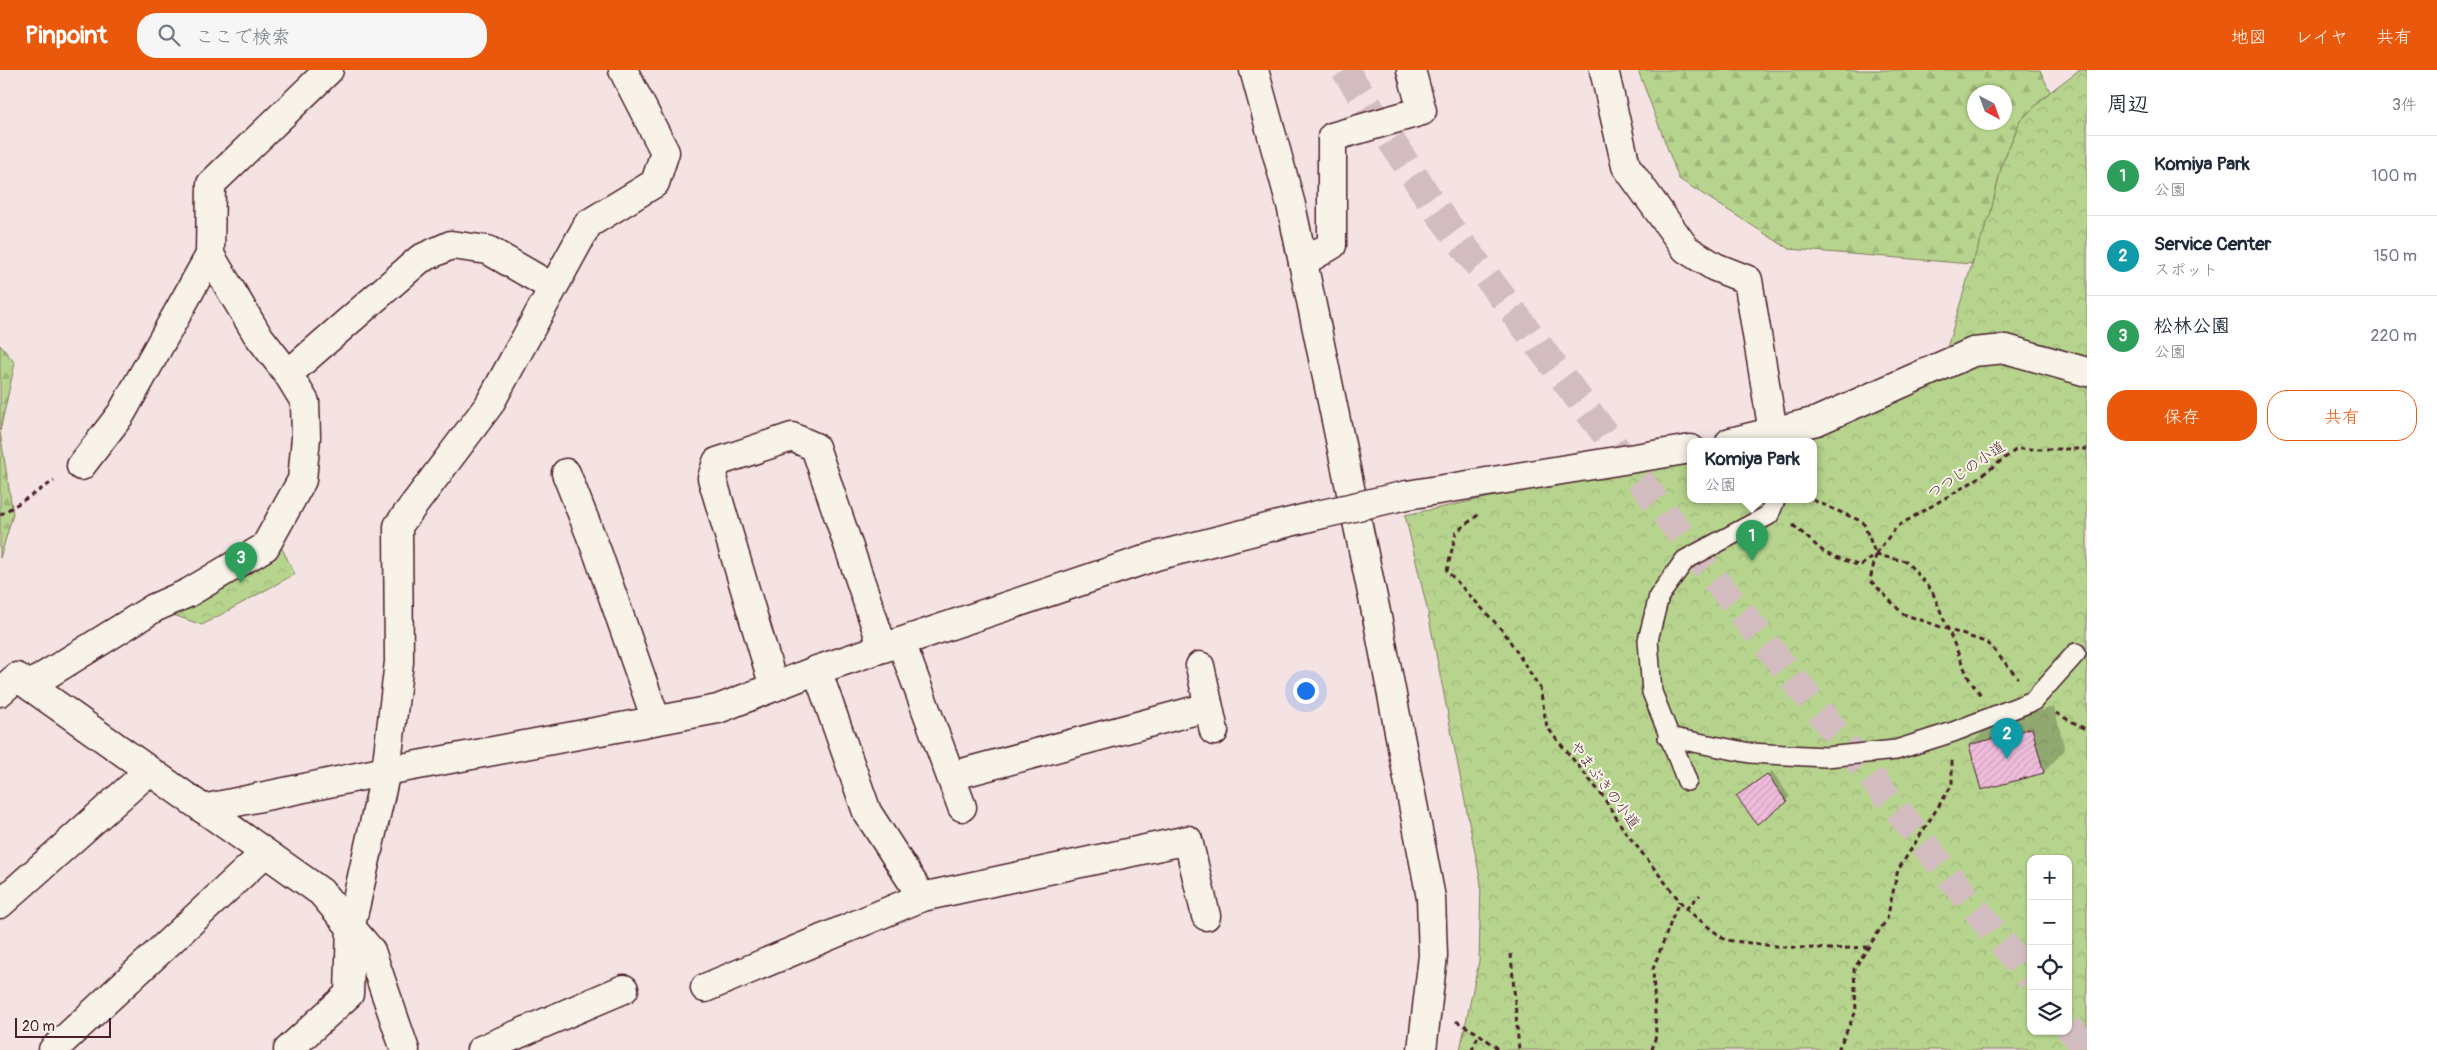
<!DOCTYPE html>
<html lang="ja">
<meta charset="utf-8">
<style>
:root{--surface:#fff;--page:#f6f6f7;--text:#1f2937;--muted:#747a83;--line:#e0e1e3;--accent:#ea580c}
body{margin:0;font-family:Pangolin,"Klee One",sans-serif;background:var(--page);color:var(--text)}
.controls{position:absolute;right:15px;bottom:15px;display:grid;overflow:hidden;border-radius:10px;box-shadow:0 1px 4px #0004}
.controls button{width:45px;height:45px;display:grid;place-items:center;padding:0;border:0;border-bottom:1px solid var(--line);background:var(--surface);color:var(--text);font:25px sans-serif}
.compass{position:absolute;left:1967px;top:15px;width:45px;height:45px;border-radius:50%;background:var(--surface);box-shadow:0 1px 4px #0004;rotate:139deg}
.scale{position:absolute;left:15px;bottom:12px;width:96px;box-sizing:border-box;padding-left:5px;border:2px solid #4a1f2b;border-top:0;font-size:14px;line-height:18px;white-space:nowrap;color:#4a1f2b;-webkit-text-stroke:4px #f7f3e8;paint-order:stroke}
.you{position:absolute;left:1305px;top:620px;width:18px;height:18px;margin:-12px;border:4px solid #fff;border-radius:50%;background:#1a73e8;box-shadow:0 0 0 8px #1a73e833}
.badge{display:grid;place-items:center;width:32px;height:32px;border-radius:50%;background:var(--accent);color:#fff;font-size:16px;font-weight:700}
.pin{position:absolute;translate:-50% -41px;filter:drop-shadow(0 1px 2px #0008)}
.pin::after{content:'';position:absolute;top:26px;width:18px;height:15px;background:inherit;clip-path:polygon(0 0,100% 0,50% 100%)}
.popup{position:absolute;left:1687px;top:368px;width:130px;height:65px;box-sizing:border-box;display:grid;place-content:center;border-radius:10px;background:var(--surface);filter:drop-shadow(0 1px 4px #0005);font-size:16px;white-space:nowrap;color:var(--muted)}
.popup b{font-size:19px;color:var(--text)}
.popup::after{content:'';position:absolute;left:50%;top:100%;margin-left:-10px;border:10px solid transparent;border-top-color:var(--surface)}
.list{margin:0;padding:0;list-style:none}
h2{display:flex;justify-content:space-between;align-items:center;height:65px;margin:0;padding:0 20px;font-size:21px}
h2 small{font-size:16px;font-weight:400;color:var(--muted)}
.list li{display:grid;grid-template-columns:32px 1fr auto;gap:15px;align-items:center;box-sizing:border-box;height:80px;padding:0 20px;border-top:1px solid var(--line)}
.list b{display:block;font-size:19px;white-space:nowrap}
.list p{margin:0;font-size:16px;white-space:nowrap;color:var(--muted)}
.list em{font-size:16px;font-style:normal;color:var(--muted)}
.actions{display:flex;gap:10px;padding:15px 20px}
.actions a{flex:1;padding:11px 0;border:1px solid var(--accent);border-radius:20px;text-align:center;font-size:18px;color:var(--accent)}
.actions .main{background:var(--accent);color:#fff}
.icon{flex:none;width:28px;height:28px;fill:none;stroke:currentColor;stroke-width:2;stroke-linecap:round;stroke-linejoin:round}
.map{position:relative;flex:none;width:2087px;height:980px;overflow:hidden}
header{display:flex;align-items:center;gap:30px;box-sizing:border-box;height:70px;padding:0 25px;background:var(--accent);color:#fff}
header strong{font-size:24px}
nav{display:flex;gap:28px;margin-inline-start:auto;font-size:18px}
.search{width:350px;height:45px;background:var(--page);display:flex;align-items:center;gap:12px;box-sizing:border-box;padding:0 18px;border-radius:20px;color:var(--muted);font-size:19px}
main{display:flex}
aside{flex:1;background:var(--surface)}
.map>svg:first-child{display:block}
.forest{fill:url(#forest-firs);stroke:#807a5c;fill-rule:evenodd}
.park{fill:url(#park-crowns);stroke:#807a5c;fill-rule:evenodd}
.shadow{fill:#0003}
.building{fill:url(#building-hatch);stroke:#4a1f2b}
.lines{fill:none;stroke-linecap:round;stroke-linejoin:round}
.tertiary-tunnel{stroke:#d3bcbf;stroke-width:28;stroke-dasharray:28 14;stroke-linecap:butt}
.service-casing{stroke:#4a1f2b;stroke-width:22}
.minor-casing{stroke:#4a1f2b;stroke-width:31}
.path{stroke:#4a1f2b;stroke-width:3;stroke-dasharray:5 4;stroke-linecap:butt}
.service{stroke:#f7f3e8;stroke-width:19}
.minor{stroke:#f7f3e8;stroke-width:28}
.minor-bridge-casing{stroke:#4a1f2b;stroke-width:31;stroke-linecap:butt}
.minor-bridge{stroke:#f7f3e8;stroke-width:28}
.labels{text-anchor:middle;stroke-width:4;stroke-linejoin:round;paint-order:stroke}
.street-label{font-size:15px;fill:#4a1f2b;stroke:#f7f3e8}
</style>
<header>
<strong>Pinpoint</strong>
<div class="search"><svg class="icon" aria-label="search" viewBox="0 0 24 24"><circle cx="10" cy="10" r="6"/><path d="M15 15l6 6"/></svg>ここで検索</div>
<nav><a>地図</a><a>レイヤ</a><a>共有</a></nav>
</header>
<main>
<div class="map">
<svg width="2087" height="980" viewBox="0 0 2087 980">
<defs>
<pattern id="forest-firs" width="22" height="20" patternUnits="userSpaceOnUse" patternTransform="scale(1.25)"><rect width="22" height="20" fill="#b6d48d"/><path d="M5 1l3.5 6h-7zM16 11l3.5 6h-7z" fill="#9eb67a"/></pattern>
<pattern id="park-crowns" width="20" height="18" patternUnits="userSpaceOnUse" patternTransform="scale(1.25)"><rect width="20" height="18" fill="#b6d48d"/><path d="M2 6a3 3 0 1 1 6 0M12 15a3 3 0 1 1 6 0" fill="none" stroke="#9eb67a"/></pattern>
<pattern id="building-hatch" width="6" height="6" patternUnits="userSpaceOnUse" patternTransform="scale(1.25)"><rect width="6" height="6" fill="#efbddc"/><path d="M-1 1l2-2M0 6l6-6M5 7l2-2" fill="none" stroke="#cea2bd"/></pattern>
</defs>
<rect width="100%" height="100%" fill="#f5e3e4"/>
<filter id="ink" filterUnits="userSpaceOnUse"><feTurbulence type="fractalNoise" baseFrequency=".02" numOctaves="2"/><feDisplacementMap in="SourceGraphic" scale="10" xChannelSelector="R" yChannelSelector="G"/><feConvolveMatrix kernelMatrix="1 2 1 2 8 2 1 2 1" color-interpolation-filters="sRGB"/></filter>
<g filter="url(#ink)">
<g class="forest">
<path d="M1638 0H2040L2050 22 2020 51 2002 94 1991 145 1972 194 1789 179 1679 109ZM1974 22H2004V52H1974Z"/>
<path d="M0 275 15 293 0 361Z"/>
<path d="M0 362 13 444 0 488Z"/>
</g>
<g class="park">
<path d="M2079 0H2087V980H1460L1479 891 1481 813 1427 538 1405 445 1691 385V430H1813V372H1755L1849 352 1938 308 1972 194 1990 145 2002 94 2020 51 2050 22ZM2031 789H2068V961H2031Z"/>
<path d="M274 463 295 504 202 555 154 538Z"/>
</g>
<g class="shadow">
<path d="M2054 637 2065 680 2044 702 1970 675 1992 653Z"/>
<path d="M1772 701 1790 727 1757 752 1742 722Z"/>
</g>
<g class="building">
<path d="M2032 658 2044 703 1981 720 1969 675Z"/>
<path d="M1767 704 1787 732 1757 754 1736 726Z"/>
</g>
<g class="lines">
<g class="tertiary-tunnel">
<path d="M1345 0 1435 138 1710 503 2031 909"/>
<path d="M2068 956 2087 980"/>
</g>
<g class="service-casing">
<g id="service">
<path d="M1668 667 1750 683 1826 687 1896 680 1953 662 2033 631 2076 583"/>
<path d="M1687 711 1652 622 1648 570 1659 526 1685 490 1769 445 1775 430"/>
</g>
</g>
<g class="minor-casing">
<g id="minor">
<path d="M1254 0 1291 135 1377 547 1431 828 1433 886 1422 980"/>
<path d="M1604 0 1626 96 1686 179 1715 197 1748 210 1773 362"/>
<path d="M1303 192 1332 175V67L1422 41 1411 0"/>
<path d="M288 304 420 189 451 175 488 180 552 217"/>
<path d="M1730 372 1817 351 1973 282 2006 279 2087 302"/>
<path d="M81 396 121 344 210 185"/>
<path d="M566 403 598 484 656 650"/>
<path d="M1407 425 1691 379"/>
<path d="M901 572 962 737"/>
<path d="M1200 596 1214 661"/>
<path d="M817 600 867 742 922 827 1188 770 1206 846"/>
<path d="M30 615 154 538 188 523 265 477 302 410 306 367 305 332 288 304 257 264 210 185 211 114 329 0"/>
<path d="M774 617 712 408 717 392 792 367 815 377 883 578"/>
<path d="M0 622 17 607 321 822 371 881 405 980"/>
<path d="M951 706 1208 637"/>
<path d="M203 739 386 701 718 639 817 600 1156 486 1318 445"/>
<path d="M0 834 149 701"/>
<path d="M705 918 922 827"/>
<path d="M53 980 265 783"/>
<path d="M288 980 349 924 351 855 386 701 399 592 398 456 489 335 588 154 655 113 665 82 623 0"/>
<path d="M481 980 624 919"/>
</g>
</g>
<g class="path">
<path d="M1813 430 1863 452 1876 485 1870 510 1903 544 1988 573 2018 608"/>
<path d="M0 445 54 411"/>
<path d="M1478 445 1456 462 1447 501 1504 562 1540 618 1547 657 1602 725 1624 760 1686 839 1725 870 1784 877 1830 879 1867 877"/>
<path d="M1793 455 1825 483 1860 496 1876 485 1906 491 1932 521 1968 607 1981 625"/>
<path d="M1876 484 1896 457 1974 411 2017 379H2087"/>
<path d="M2056 643 2087 660"/>
<path d="M1686 839 1700 825"/>
<path d="M1511 884 1519 980"/>
<path d="M1456 951 1479 964 1500 980"/>
<path d="M1472 980 1479 964"/>
<path d="M1652 980 1656 965 1653 899 1679 831"/>
<path d="M1838 980 1856 941 1854 899 1887 849 1898 800 1952 715V690"/>
</g>
<use href="#service" class="service"/>
<use href="#minor" class="minor"/>
<g class="minor-bridge-casing">
<path id="minor-bridge" d="M1318 445 1407 425"/>
</g>
<use href="#minor-bridge" class="minor-bridge"/>
</g>
</g>
<g class="labels">
<g class="street-label">
<text transform="translate(1966 400) rotate(-34)" y="5">つつじの小道</text>
<text transform="translate(1605 715) rotate(53)" y="5">やまぶきの小道</text>
</g>
</g>
</svg>
<div class="controls">
<button>+</button>
<button>−</button>
<button><svg class="icon" aria-label="locate" viewBox="0 0 24 24"><circle cx="12" cy="12" r="6"/><path d="M12 2v4M12 18v4M2 12h4M18 12h4"/></svg></button>
<button><svg class="icon" aria-label="layers" viewBox="0 0 24 24"><path d="M12 4l9 5-9 5-9-5zM3 14l9 5 9-5"/></svg></button>
</div>
<svg class="compass" viewBox="-18 -18 36 36"><path d="M0-13l5 13h-10z" fill="#e53935"/><path d="M0 13l5-13h-10z" fill="#747a83"/></svg>
<div class="scale">20 m</div>
<div class="you"></div>
<div class="pin badge" style="left:1752px;top:491px;background:#2e9e5b">1</div>
<div class="popup"><b>Komiya Park</b>公園</div>
<div class="pin badge" style="left:2007px;top:689px;background:#0f9aa8">2</div>
<div class="pin badge" style="left:241px;top:513px;background:#2e9e5b">3</div>
</div>
<aside>
<h2>周辺<small>3件</small></h2>
<ul class="list">
<li><span class="badge" style="background:#2e9e5b">1</span><div><b>Komiya Park</b><p>公園</p></div><em>100 m</em></li>
<li><span class="badge" style="background:#0f9aa8">2</span><div><b>Service Center</b><p>スポット</p></div><em>150 m</em></li>
<li><span class="badge" style="background:#2e9e5b">3</span><div><b>松林公園</b><p>公園</p></div><em>220 m</em></li>
</ul>
<div class="actions"><a class="main">保存</a><a>共有</a></div>
</aside>
</main>
